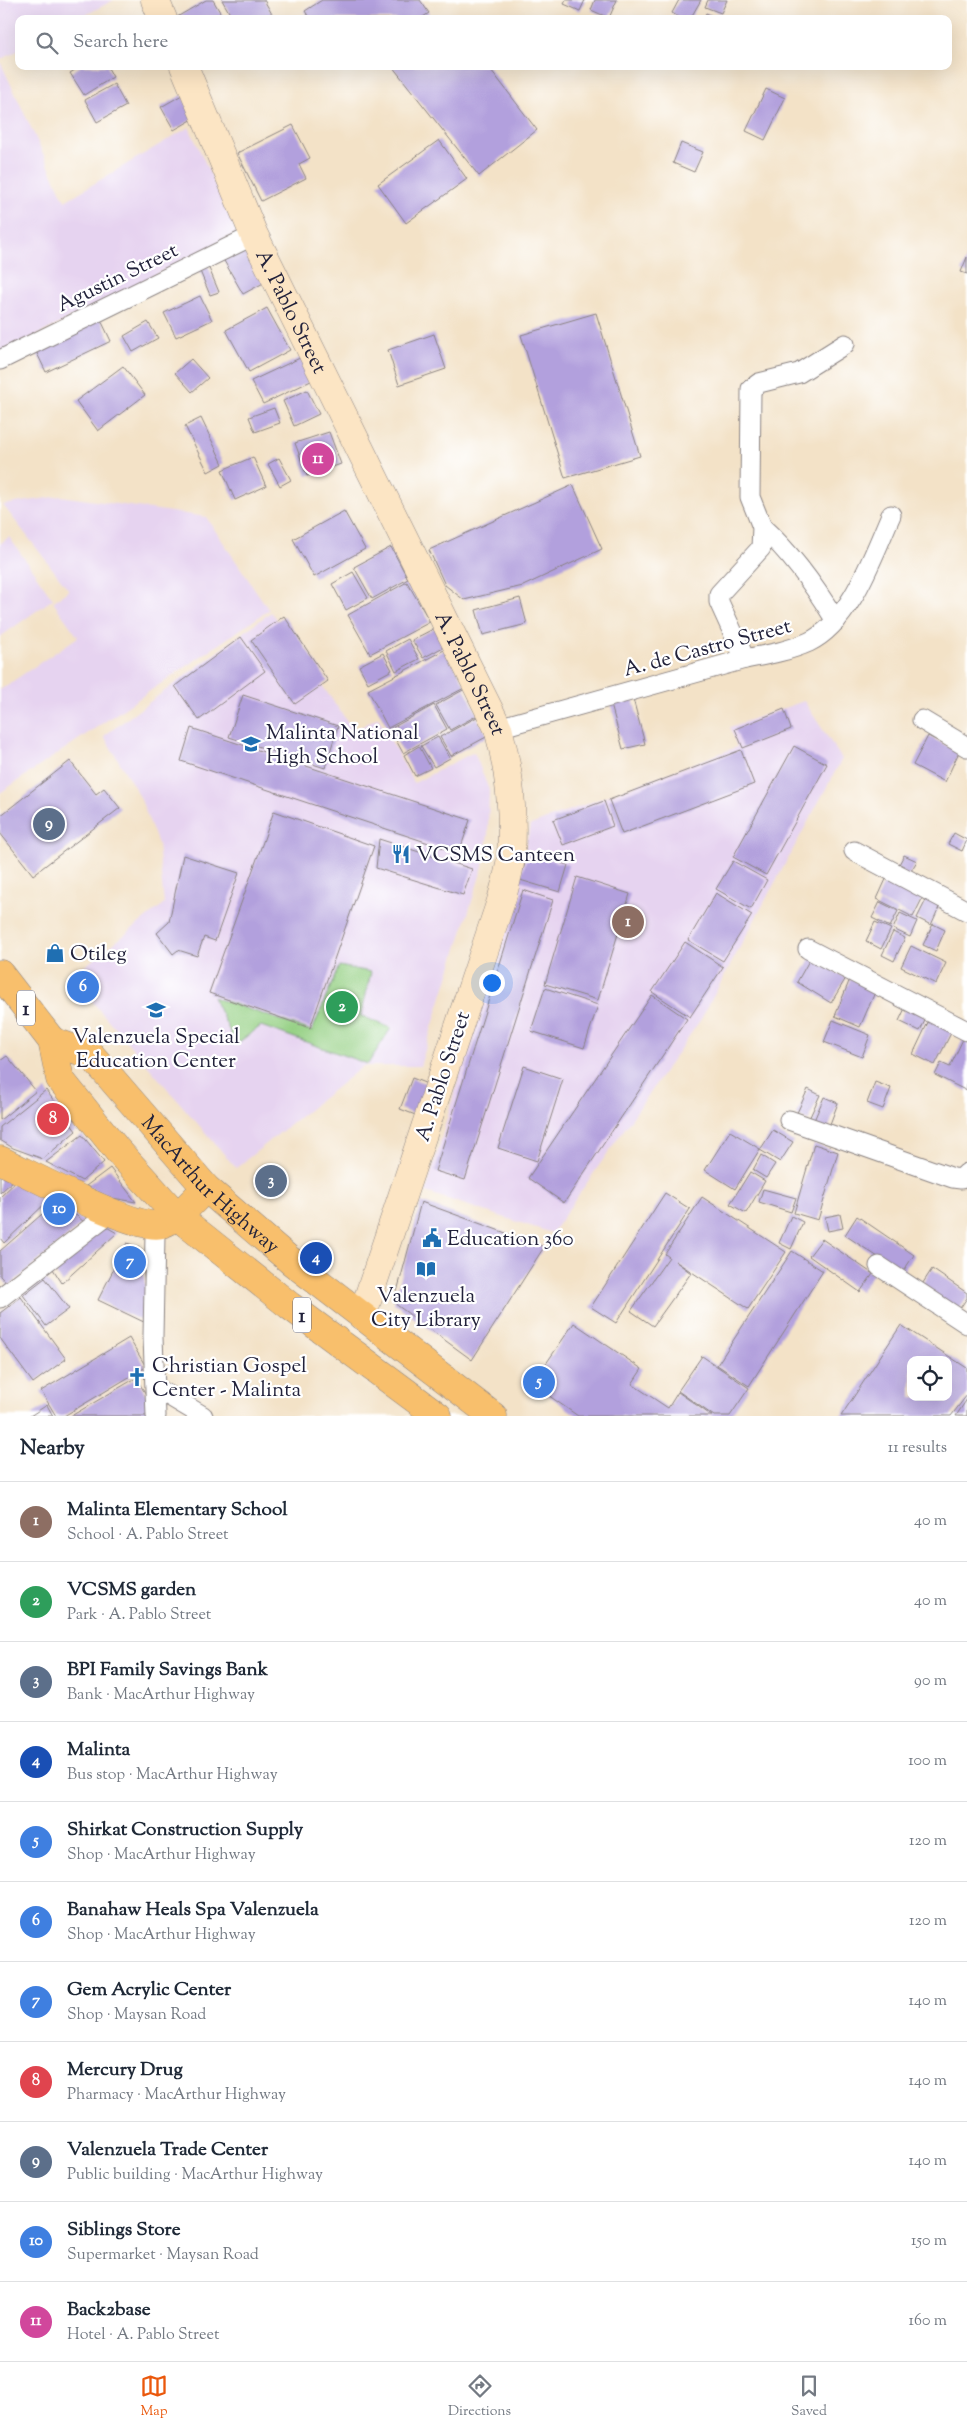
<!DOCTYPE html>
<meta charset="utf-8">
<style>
:root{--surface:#fff;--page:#f2f2f3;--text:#1f2937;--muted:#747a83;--line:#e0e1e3;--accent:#ea580c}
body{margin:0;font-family:"Sorts Mill Goudy",serif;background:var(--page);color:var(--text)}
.controls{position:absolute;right:15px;bottom:15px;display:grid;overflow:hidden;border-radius:10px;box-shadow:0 5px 20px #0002}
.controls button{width:45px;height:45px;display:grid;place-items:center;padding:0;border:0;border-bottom:1px solid var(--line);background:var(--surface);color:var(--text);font:25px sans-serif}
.you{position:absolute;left:491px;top:982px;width:18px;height:18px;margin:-12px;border:4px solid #fff;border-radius:50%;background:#1a73e8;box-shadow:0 0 0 8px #1a73e833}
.badge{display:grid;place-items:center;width:32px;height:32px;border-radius:50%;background:var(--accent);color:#fff;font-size:16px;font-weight:700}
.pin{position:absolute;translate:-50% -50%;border:2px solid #fff;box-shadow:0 1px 5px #0006}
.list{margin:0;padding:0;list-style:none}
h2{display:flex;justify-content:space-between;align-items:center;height:65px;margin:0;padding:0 20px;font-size:21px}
h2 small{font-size:16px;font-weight:400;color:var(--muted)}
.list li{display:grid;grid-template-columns:32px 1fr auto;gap:15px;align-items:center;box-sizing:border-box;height:80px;padding:0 20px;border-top:1px solid var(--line)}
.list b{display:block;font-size:19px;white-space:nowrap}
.list p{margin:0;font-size:16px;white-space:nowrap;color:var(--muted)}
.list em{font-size:16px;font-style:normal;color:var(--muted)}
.icon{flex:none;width:28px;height:28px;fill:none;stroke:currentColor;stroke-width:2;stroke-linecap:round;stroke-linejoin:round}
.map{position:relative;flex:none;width:967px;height:1416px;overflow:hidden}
.search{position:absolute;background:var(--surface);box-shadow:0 5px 20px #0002;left:15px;right:15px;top:15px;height:55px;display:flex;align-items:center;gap:12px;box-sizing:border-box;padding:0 18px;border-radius:10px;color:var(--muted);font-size:19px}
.sheet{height:945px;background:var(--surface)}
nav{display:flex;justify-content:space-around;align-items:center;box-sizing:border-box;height:70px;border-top:1px solid var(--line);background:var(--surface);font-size:14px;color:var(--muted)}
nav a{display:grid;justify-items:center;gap:2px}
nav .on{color:var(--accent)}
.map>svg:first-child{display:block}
.built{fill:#e6d3f0}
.green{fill:#95d084;stroke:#5c7960}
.building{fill:#b2a0dd;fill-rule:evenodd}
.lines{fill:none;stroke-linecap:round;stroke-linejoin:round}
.street-casing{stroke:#8a8281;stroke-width:21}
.secondary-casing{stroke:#8a8281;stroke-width:29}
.primary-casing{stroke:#8a8281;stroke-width:29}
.highway-casing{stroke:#8a8281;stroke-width:29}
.street{stroke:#fff;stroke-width:19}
.secondary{stroke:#fce5c4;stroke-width:28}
.primary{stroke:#f8bf6c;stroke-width:28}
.highway{stroke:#f8bf6c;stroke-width:28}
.labels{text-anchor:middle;stroke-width:4.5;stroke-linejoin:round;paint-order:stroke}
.shield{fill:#fff;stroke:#646476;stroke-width:1}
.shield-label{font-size:20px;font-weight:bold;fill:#22223b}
.street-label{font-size:21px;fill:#22223b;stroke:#fff}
.poi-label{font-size:21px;fill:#22223b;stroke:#fff;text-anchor:start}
</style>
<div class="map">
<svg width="967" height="1416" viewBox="0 0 967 1416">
<rect width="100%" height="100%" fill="#fff"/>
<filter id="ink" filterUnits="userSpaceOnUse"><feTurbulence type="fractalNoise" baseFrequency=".02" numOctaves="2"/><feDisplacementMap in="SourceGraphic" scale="10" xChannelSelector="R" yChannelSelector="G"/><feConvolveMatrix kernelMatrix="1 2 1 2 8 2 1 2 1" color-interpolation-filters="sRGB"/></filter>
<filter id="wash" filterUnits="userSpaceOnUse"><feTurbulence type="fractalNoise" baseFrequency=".0096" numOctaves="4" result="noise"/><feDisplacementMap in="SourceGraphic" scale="20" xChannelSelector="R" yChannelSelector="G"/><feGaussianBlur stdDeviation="1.12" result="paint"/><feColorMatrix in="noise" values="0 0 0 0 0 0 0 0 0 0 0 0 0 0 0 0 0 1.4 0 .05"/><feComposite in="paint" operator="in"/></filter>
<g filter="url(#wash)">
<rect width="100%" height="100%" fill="#f3e2c7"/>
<g class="built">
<path d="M0 0H114L78 19H19V50L0 60Z"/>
<path d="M0 61 65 201 189 127 237 233 0 354Z"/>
<path d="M61 496 206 517 269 610 0 793V690L78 637 53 602 69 590 3 505Z"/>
<path d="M9 537 53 599 0 637V544Z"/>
<path d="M271 612 354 731 378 717 414 783 474 752 489 790 488 834 483 866 420 1066H363L236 1168 71 977 164 904 158 844 140 797 104 736Z"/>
<path d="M804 701 842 759 701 1019 552 1233 426 1192 531 825 737 747 730 727Z"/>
</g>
<path class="green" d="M339 966 371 972 361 1016 391 1028 368 1064 261 1026 236 1044 213 997 312 1031Z"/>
<g id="blocks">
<g class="building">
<path d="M206 0H213L224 19H178L177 17Z"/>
<path d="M222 0H264L273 16 268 19H233Z"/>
<path d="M322 0H420L429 13 420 19H310L305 11Z"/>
<path d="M566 0H585L580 11 564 4Z"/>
<path d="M595 0H617L609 18 591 10Z"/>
<path d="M679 0H701L690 19H682L672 13Z"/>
<path d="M708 0H727L721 13 705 7Z"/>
<path d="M706 13 718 19H703Z"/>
<path d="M81 66H107L113 77 84 95 70 73Z"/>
<path d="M392 66H488L537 130 479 176Z"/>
<path d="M114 84 126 106 97 122 85 100Z"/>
<path d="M766 89 785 98 765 140 746 131Z"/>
<path d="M182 95 195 118 174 130 161 107Z"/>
<path d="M293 125 310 158 299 164 306 178 261 201 237 153Z"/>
<path d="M439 140 467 179 406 223 378 184Z"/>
<path d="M681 143 703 152 694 172 673 163Z"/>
<path d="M248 244 269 280 243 294 223 259Z"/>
<path d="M967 257V274L961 272Z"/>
<path d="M208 266 219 292 210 295 199 269Z"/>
<path d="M200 296 212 320 176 337 164 313Z"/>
<path d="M267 308 290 350 249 372 226 330Z"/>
<path d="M596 313 640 456 565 478 521 335Z"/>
<path d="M99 316 111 341 46 372 34 347Z"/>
<path d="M148 322 158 338 133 352 124 336Z"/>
<path d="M434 334 446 369 399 385 388 350Z"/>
<path d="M302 357 313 380 263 404 251 381Z"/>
<path d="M191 359 208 378 192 392 175 373Z"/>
<path d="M123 366 145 395 98 431 76 401Z"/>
<path d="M307 390 319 414 294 426 283 401Z"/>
<path d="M274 408 280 423 255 432 249 417Z"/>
<path d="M201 418 223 464 208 472 185 426Z"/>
<path d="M329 432 341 464 307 476 295 443Z"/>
<path d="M253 457 266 486 235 500 222 470Z"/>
<path d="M279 458 291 480 280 486 268 464Z"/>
<path d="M573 485 602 549 523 586 464 600 445 585 429 550Z"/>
<path d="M344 511 365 549 314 577 293 539Z"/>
<path d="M391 547 408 579 372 599 354 567Z"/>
<path d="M353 572 368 598 346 610 332 584Z"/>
<path d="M407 582 430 622 370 654 348 615Z"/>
<path d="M520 598 527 624 483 635 476 610Z"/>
<path d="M284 616 328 681 295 704 251 640Z"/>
<path d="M437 627 447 645 423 658 412 640Z"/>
<path d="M241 637 265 671 199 720 175 686Z"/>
<path d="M408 639 419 659 396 671 386 651Z"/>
<path d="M446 649 466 687 388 728 368 690Z"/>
<path d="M383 653 392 670 368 683 359 666Z"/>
<path d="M465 689 478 715 450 730 436 705Z"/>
<path d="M243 695 338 726 325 768 229 737Z"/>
<path d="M632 695 645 744 623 749 610 701Z"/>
<path d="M434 705 447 729 403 753 390 729Z"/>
<path d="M784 709 791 729 743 748 735 729Z"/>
<path d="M477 717 488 736 451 756 440 737Z"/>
<path d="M191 728 470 820 459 853 181 761Z"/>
<path d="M928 736 959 752 945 782 913 765Z"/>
<path d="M438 737 450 758 434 767 421 746Z"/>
<path d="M419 746 431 768 415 776 404 755Z"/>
<path d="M794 746 827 764 766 875 733 857Z"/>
<path d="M741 750 754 784 622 834 609 800Z"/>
<path d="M70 761 96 794 104 788 120 808 33 875 0 833V816Z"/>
<path d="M604 801 613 826 563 845 553 820Z"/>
<path d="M274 811 374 846 310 1028 209 993Z"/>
<path d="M954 833 967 840 962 851 948 844Z"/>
<path d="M379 839 472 869 463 895 376 868Z"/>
<path d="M528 854 568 865 560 892 520 880Z"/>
<path d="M183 855 239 873 215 941 204 937 197 956 178 950 173 954 157 933 169 922Z"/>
<path d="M904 855 917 861 908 876 896 870Z"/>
<path d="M733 861 767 880 751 909 716 889Z"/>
<path d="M577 877 630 894 598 1000 545 984Z"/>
<path d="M887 877 924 895 913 917 877 899Z"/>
<path d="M523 890 553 900 465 1180 435 1171Z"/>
<path d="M716 893 752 915 723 961 688 940Z"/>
<path d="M927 898 940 905 931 925 917 918Z"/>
<path d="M880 902 898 911 890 927 872 918Z"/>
<path d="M900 913 917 921 910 937 893 929Z"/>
<path d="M875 922 891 929 881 949 866 941Z"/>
<path d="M933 924 945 930 936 951 923 945Z"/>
<path d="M893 932 905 938 894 961 882 955Z"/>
<path d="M685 942 723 967 690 1017 652 992Z"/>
<path d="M911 946 946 963 936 984 901 967Z"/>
<path d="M811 957 846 978 831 1003 797 982Z"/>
<path d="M850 979 876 990 860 1027 835 1016Z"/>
<path d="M545 988 598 1005 584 1048 531 1031Z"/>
<path d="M652 995 687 1019 564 1203 528 1178Z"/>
<path d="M907 1004 928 1014 920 1031 899 1021Z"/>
<path d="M931 1016 954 1027 935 1065 913 1054Z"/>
<path d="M833 1020 870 1035 862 1057 824 1042Z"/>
<path d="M964 1037 967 1039V1091L935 1075 941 1063 950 1067Z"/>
<path d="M7 1056 36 1091 0 1120V1061Z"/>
<path d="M524 1066 563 1079 537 1161 498 1148Z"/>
<path d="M412 1078 430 1085 418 1116 400 1109Z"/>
<path d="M875 1082 891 1088 883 1109 867 1103Z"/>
<path d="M808 1089 820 1095 808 1121 796 1115Z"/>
<path d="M46 1090 76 1131 43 1159 13 1148 0 1140V1127Z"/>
<path d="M824 1097 838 1103 827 1132 812 1125Z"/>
<path d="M773 1130 793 1142 780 1162 760 1150Z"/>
<path d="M730 1131 760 1149 735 1189 705 1170Z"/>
<path d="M82 1135 104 1162 82 1181 46 1162Z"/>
<path d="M814 1144 838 1152 818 1220 794 1213Z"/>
<path d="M761 1155 775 1164 766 1178 753 1170Z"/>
<path d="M110 1168 136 1202 112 1198 86 1186Z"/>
<path d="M0 1169 17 1177 0 1193Z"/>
<path d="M750 1172 765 1181 746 1213 730 1204Z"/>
<path d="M22 1176 52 1197 4 1243 0 1238V1197Z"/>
<path d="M763 1189 796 1198 791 1212 759 1202Z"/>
<path d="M665 1193 690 1209 616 1323 591 1307Z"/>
<path d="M702 1197 786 1252 748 1309 675 1261 691 1273 653 1326 631 1311 669 1257 665 1254Z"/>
<path d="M58 1200 84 1222 9 1286 0 1276V1251Z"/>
<path d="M421 1202 544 1247 472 1360 394 1303Z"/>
<path d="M840 1214 843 1228 828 1231 825 1217Z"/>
<path d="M791 1216 803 1222 791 1249 779 1243Z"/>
<path d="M857 1216 914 1255 902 1273 845 1235Z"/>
<path d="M103 1225 117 1233 62 1283 53 1269Z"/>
<path d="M822 1239 873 1274 860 1292 809 1256Z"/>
<path d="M127 1243 142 1249 148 1324 98 1300Z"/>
<path d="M792 1251 823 1271 749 1386 717 1365Z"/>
<path d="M932 1269 967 1293V1298L956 1314 919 1289Z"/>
<path d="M45 1278 69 1309 46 1326 23 1295Z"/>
<path d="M21 1297 66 1359 33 1383 0 1338V1313Z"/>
<path d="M574 1323 642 1369 632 1384 668 1408 678 1392 712 1416H578L532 1384Z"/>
<path d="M901 1325 967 1368V1395L951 1416H841ZM911 1360H948V1397H911Z"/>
<path d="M129 1338 146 1367 64 1416H56L41 1391Z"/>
<path d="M702 1356 749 1388 730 1416H714L678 1391Z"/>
<path d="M136 1378 150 1401 149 1416H71Z"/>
<path d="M967 1399V1416H956Z"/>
<path d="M47 1405 53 1416H30Z"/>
</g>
</g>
</g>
<g filter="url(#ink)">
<use href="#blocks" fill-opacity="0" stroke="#8a8281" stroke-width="1"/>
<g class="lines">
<g class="street-casing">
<g id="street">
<path d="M0 360 254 235"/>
<path d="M762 527C791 553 816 588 836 621"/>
<path d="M745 659 719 602V594L761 548 762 527 750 497 751 389 759 383 799 373 845 344"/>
<path d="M922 720 967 747"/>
<path d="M498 728 745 659C766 655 789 651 809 642 851 622 873 555 891 515"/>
<path d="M854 851 967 911"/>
<path d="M808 949 967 1031"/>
<path d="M789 1120 953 1178 961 1179 967 1173"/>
<path d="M879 1266 967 1324"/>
<path d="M0 1298 111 1212"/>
<path d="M156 1388 203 1416"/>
<path d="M156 1416 153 1337 155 1235 161 1224"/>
</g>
</g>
<g class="secondary-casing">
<g id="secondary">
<path d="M155 0 163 19"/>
<path id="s1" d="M184 66 254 235 498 728C509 769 514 813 511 855 510 871 505 886 501 901L362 1316"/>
</g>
</g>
<g class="primary-casing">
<path id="primary" d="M0 1160C28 1173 137 1232 162 1224 180 1218 193 1200 206 1188"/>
</g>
<g class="highway-casing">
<g id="highway">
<path d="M0 974 52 1041 60 1079 118 1151 177 1216 290 1306 438 1416"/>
<path id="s2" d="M52 1041 91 1055 206 1188 292 1262 493 1416"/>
</g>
</g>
<use href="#street" class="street"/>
<use href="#secondary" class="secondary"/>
<use href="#primary" class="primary"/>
<use href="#highway" class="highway"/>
</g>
</g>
<defs>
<g id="school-bare" transform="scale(1.5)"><path d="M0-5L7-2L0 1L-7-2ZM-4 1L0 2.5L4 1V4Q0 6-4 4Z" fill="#1f6fb2" stroke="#fff" stroke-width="2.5" paint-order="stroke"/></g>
<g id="restaurant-bare" transform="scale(1.5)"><path d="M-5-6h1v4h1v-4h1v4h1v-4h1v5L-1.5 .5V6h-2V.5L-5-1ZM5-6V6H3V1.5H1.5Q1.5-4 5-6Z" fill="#1f6fb2" stroke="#fff" stroke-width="2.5" paint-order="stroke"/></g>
<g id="shop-bare" transform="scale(1.5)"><path d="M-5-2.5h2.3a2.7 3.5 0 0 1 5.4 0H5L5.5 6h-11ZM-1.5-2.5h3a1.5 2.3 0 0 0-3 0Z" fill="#1f6fb2" stroke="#fff" stroke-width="2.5" paint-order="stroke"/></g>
<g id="civic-bare" transform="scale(1.5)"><path d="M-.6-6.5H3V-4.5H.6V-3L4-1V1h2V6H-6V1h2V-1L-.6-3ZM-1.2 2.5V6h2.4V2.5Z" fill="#1f6fb2" stroke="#fff" stroke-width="2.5" paint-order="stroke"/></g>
<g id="library-bare" transform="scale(1.5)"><path d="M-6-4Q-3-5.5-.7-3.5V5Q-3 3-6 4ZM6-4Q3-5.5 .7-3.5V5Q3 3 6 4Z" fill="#1f6fb2" stroke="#fff" stroke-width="2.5" paint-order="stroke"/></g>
<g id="church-bare" transform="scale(1.5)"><path d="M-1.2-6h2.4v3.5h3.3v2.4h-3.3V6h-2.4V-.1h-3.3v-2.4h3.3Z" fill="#1f6fb2" stroke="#fff" stroke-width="2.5" paint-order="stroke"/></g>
</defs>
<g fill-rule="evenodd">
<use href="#school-bare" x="251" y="744"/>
<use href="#restaurant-bare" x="401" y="854"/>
<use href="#shop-bare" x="55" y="953"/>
<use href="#school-bare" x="156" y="1010"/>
<use href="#civic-bare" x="432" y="1238"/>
<use href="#library-bare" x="426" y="1269"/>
<use href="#church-bare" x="137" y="1377"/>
</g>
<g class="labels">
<g class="shield">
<rect x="17" y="990.5" width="18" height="35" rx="4"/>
<rect x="293" y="1297.5" width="18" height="35" rx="4"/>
</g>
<g class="shield-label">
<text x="26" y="1015">1</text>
<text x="302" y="1322">1</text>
</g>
<g class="street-label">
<text transform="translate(117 277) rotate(-26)" y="7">Agustin Street</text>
<text dy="7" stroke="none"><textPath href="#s1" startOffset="268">A. Pablo Street</textPath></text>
<text transform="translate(707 647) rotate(-15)" y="7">A. de Castro Street</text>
<text dy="7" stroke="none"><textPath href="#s1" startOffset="672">A. Pablo Street</textPath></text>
<text transform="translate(442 1076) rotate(-72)" y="7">A. Pablo Street</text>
<text dy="7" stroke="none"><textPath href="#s2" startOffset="218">MacArthur Highway</textPath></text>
</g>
<g class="poi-label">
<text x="266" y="739">Malinta National<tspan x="266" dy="24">High School</tspan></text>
<text x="416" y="861">VCSMS Canteen</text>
<text x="70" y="960">Otileg</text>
<text x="156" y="1043" text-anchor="middle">Valenzuela Special<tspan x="156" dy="24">Education Center</tspan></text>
<text x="447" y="1245">Education 360</text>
<text x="426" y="1302" text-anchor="middle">Valenzuela<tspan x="426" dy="24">City Library</tspan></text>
<text x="152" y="1372">Christian Gospel<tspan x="152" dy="24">Center - Malinta</tspan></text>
</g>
</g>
</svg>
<div class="controls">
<button><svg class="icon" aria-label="locate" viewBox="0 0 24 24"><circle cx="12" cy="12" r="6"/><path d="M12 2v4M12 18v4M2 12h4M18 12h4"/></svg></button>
</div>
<div class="you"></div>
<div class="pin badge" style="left:628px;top:922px;background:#8d6e63">1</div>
<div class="pin badge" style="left:342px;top:1007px;background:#2e9e5b">2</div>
<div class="pin badge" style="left:271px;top:1181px;background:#5c6f8a">3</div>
<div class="pin badge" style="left:316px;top:1258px;background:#1a4fb4">4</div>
<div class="pin badge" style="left:539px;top:1382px;background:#3f7fe0">5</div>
<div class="pin badge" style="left:83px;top:987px;background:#3f7fe0">6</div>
<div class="pin badge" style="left:130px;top:1262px;background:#3f7fe0">7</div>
<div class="pin badge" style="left:53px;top:1119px;background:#e0444e">8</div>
<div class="pin badge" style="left:49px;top:824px;background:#5c6f8a">9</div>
<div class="pin badge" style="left:59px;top:1209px;background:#3f7fe0">10</div>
<div class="pin badge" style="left:318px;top:459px;background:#d1479c">11</div>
<div class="search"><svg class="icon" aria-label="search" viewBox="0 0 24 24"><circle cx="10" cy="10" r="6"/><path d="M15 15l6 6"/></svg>Search here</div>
</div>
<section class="sheet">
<h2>Nearby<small>11 results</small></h2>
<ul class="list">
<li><span class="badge" style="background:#8d6e63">1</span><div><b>Malinta Elementary School</b><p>School · A. Pablo Street</p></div><em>40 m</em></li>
<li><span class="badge" style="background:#2e9e5b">2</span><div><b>VCSMS garden</b><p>Park · A. Pablo Street</p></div><em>40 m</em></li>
<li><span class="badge" style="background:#5c6f8a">3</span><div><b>BPI Family Savings Bank</b><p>Bank · MacArthur Highway</p></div><em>90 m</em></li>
<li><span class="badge" style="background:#1a4fb4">4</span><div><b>Malinta</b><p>Bus stop · MacArthur Highway</p></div><em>100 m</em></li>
<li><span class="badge" style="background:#3f7fe0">5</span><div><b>Shirkat Construction Supply</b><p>Shop · MacArthur Highway</p></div><em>120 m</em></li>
<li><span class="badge" style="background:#3f7fe0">6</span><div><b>Banahaw Heals Spa Valenzuela</b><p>Shop · MacArthur Highway</p></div><em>120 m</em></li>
<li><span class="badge" style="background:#3f7fe0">7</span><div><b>Gem Acrylic Center</b><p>Shop · Maysan Road</p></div><em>140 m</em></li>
<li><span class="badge" style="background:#e0444e">8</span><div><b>Mercury Drug</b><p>Pharmacy · MacArthur Highway</p></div><em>140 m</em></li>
<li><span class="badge" style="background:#5c6f8a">9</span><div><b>Valenzuela Trade Center</b><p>Public building · MacArthur Highway</p></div><em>140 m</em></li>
<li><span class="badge" style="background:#3f7fe0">10</span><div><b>Siblings Store</b><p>Supermarket · Maysan Road</p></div><em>150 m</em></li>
<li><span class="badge" style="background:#d1479c">11</span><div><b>Back2base</b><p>Hotel · A. Pablo Street</p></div><em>160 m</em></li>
</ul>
</section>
<nav>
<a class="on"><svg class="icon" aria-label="map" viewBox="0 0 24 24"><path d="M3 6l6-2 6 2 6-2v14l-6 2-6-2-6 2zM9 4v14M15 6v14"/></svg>Map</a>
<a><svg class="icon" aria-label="directions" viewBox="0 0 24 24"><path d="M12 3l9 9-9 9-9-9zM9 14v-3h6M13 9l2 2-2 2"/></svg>Directions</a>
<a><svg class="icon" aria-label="saved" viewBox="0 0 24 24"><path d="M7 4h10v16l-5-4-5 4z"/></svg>Saved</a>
</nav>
